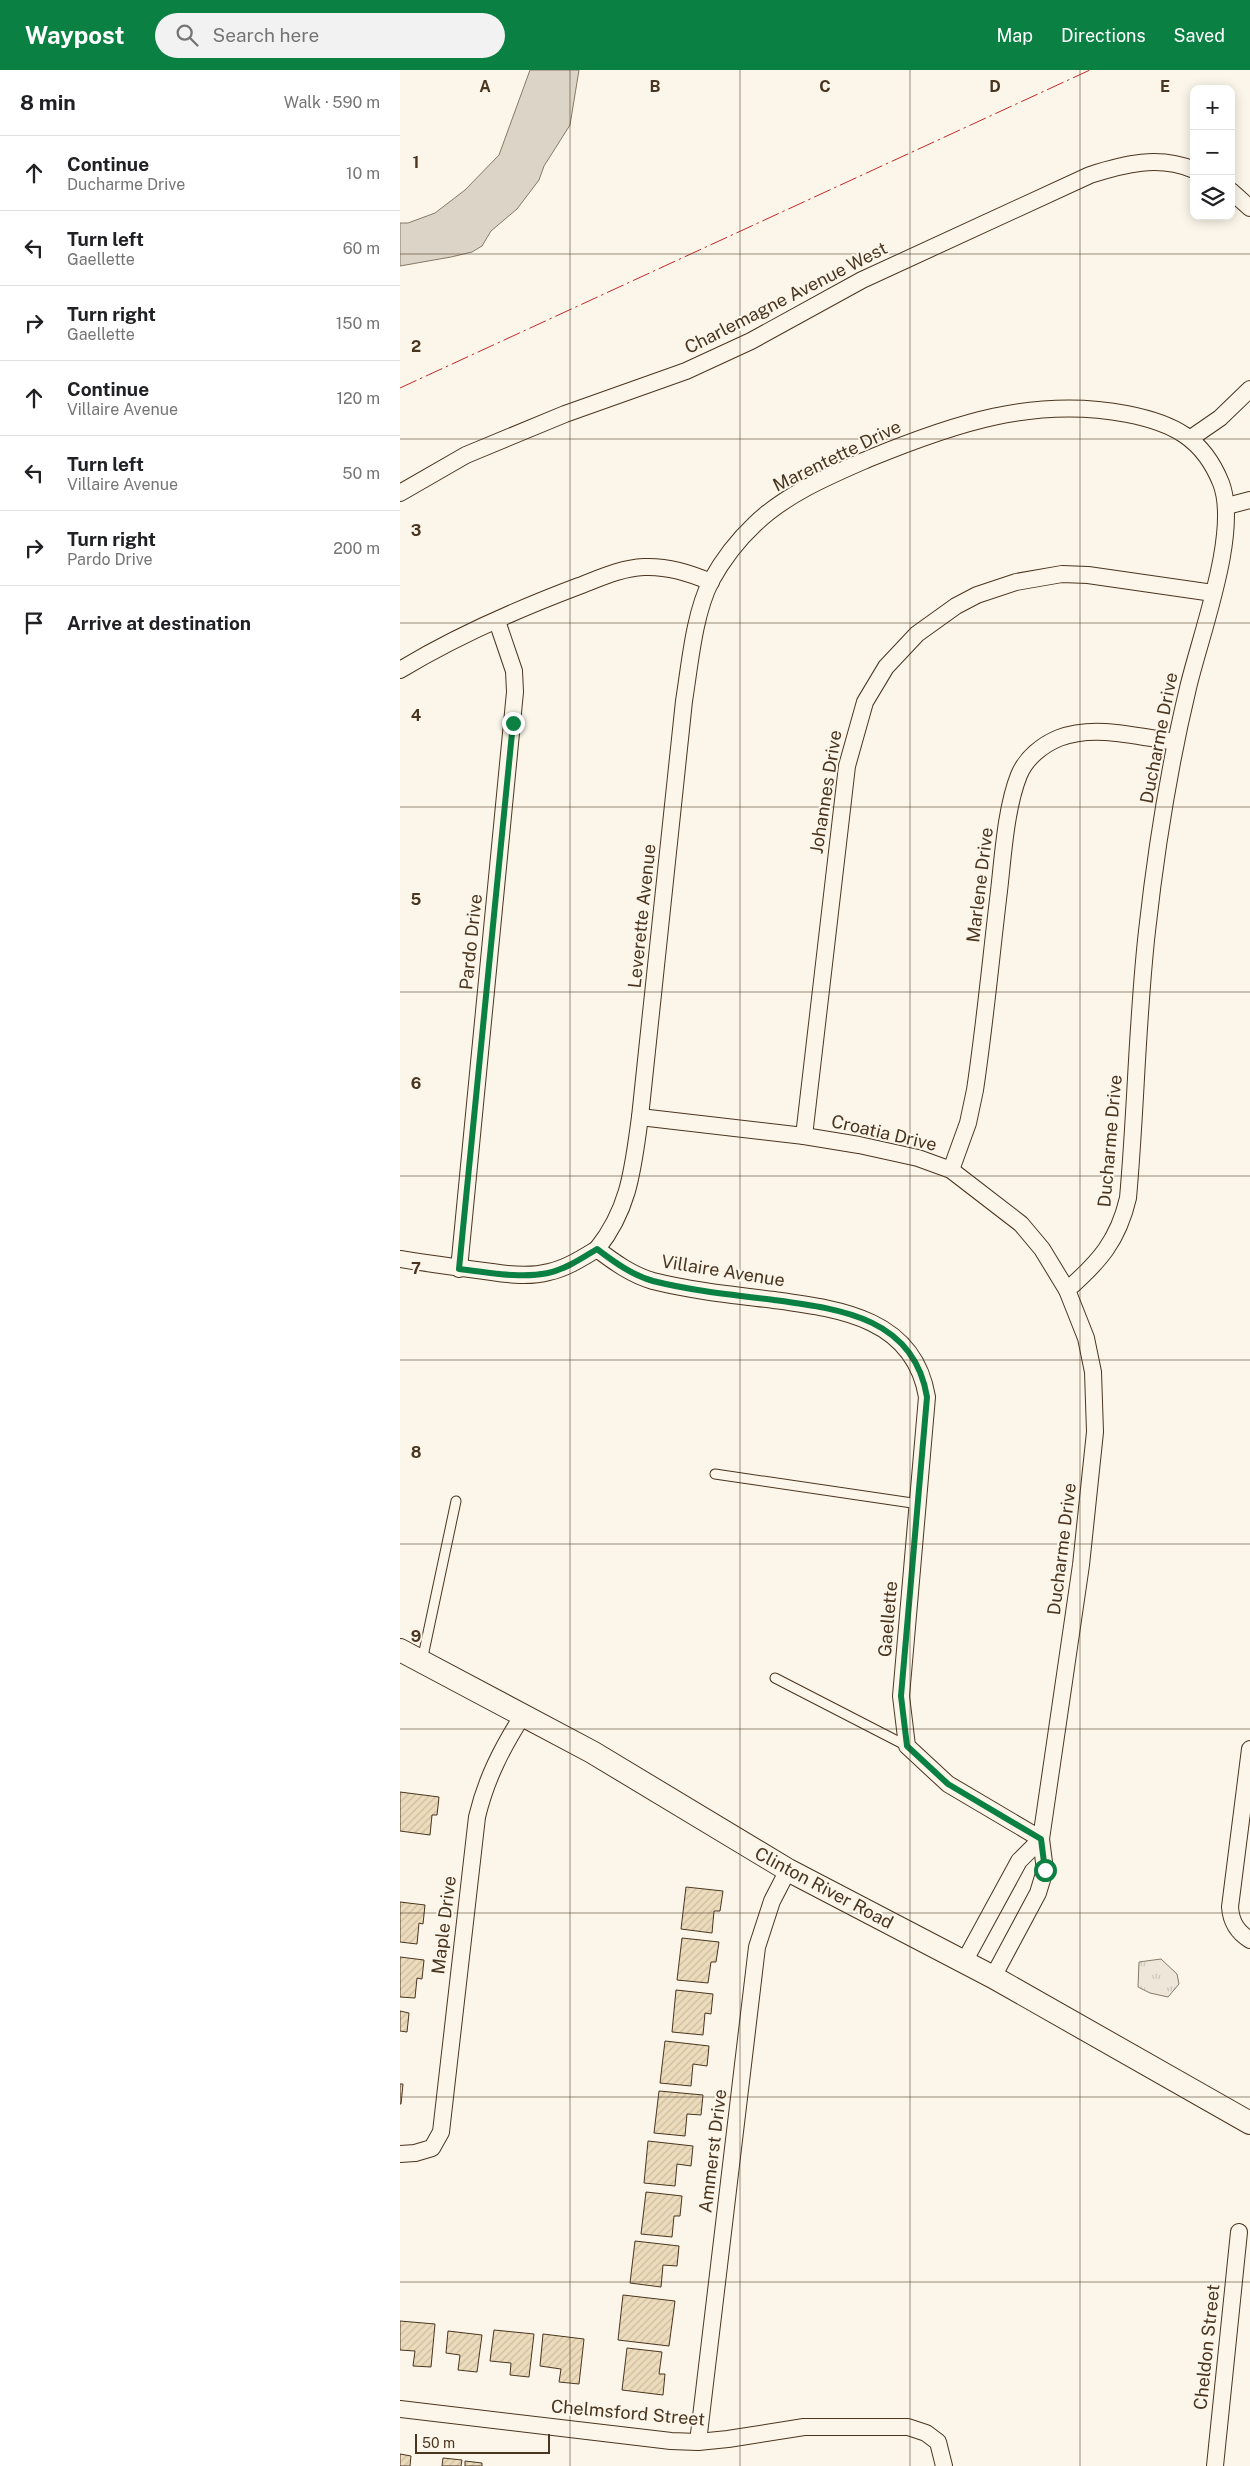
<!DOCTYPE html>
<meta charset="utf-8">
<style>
:root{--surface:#fff;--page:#f2f2f2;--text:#202124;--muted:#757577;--line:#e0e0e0;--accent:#0b8043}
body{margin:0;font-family:"Public Sans",sans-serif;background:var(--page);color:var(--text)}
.controls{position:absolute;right:15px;top:15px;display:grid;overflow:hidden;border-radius:10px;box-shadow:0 2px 12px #0003}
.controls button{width:45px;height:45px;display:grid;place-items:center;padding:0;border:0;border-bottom:1px solid var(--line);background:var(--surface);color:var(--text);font:25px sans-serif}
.scale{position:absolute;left:15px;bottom:12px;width:135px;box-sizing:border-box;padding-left:5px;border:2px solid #4a3520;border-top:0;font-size:14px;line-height:18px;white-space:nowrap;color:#4a3520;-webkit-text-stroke:4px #fbf6e9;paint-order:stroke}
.stop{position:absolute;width:15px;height:15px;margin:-11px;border:4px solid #0b8043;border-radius:50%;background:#fff}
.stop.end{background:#0b8043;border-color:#fff;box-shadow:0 1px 5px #0008}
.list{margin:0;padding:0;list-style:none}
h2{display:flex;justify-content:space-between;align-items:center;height:65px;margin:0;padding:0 20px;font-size:21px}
h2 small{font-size:16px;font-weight:400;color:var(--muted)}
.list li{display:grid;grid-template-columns:32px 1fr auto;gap:15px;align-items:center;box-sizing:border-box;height:75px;padding:0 20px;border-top:1px solid var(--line)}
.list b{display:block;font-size:19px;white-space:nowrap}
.list p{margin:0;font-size:16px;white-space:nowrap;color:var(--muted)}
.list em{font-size:16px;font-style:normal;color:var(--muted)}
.icon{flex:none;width:28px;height:28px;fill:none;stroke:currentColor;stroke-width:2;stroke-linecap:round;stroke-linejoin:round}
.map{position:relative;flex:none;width:850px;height:2396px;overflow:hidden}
header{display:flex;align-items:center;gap:30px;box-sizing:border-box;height:70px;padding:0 25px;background:var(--accent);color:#fff}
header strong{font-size:24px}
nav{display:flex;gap:28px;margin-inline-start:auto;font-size:18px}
.search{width:350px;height:45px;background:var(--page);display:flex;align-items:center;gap:12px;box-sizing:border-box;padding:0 18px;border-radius:28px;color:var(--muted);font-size:19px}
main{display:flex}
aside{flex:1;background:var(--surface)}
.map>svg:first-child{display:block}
.grass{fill:url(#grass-tufts);stroke:#887966}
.water{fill:#dcd4c6;stroke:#887966}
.building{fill:url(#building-hatch);stroke:#4a3520}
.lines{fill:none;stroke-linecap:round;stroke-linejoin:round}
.lane-casing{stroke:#4a3520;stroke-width:11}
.street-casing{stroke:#4a3520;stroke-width:18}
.secondary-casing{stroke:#4a3520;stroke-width:24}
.lane{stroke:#fbf6e9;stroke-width:9}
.street{stroke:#fbf6e9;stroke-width:16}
.secondary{stroke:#fbf6e9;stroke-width:22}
.power{stroke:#c62828;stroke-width:1;stroke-dasharray:18 4 2.5 4;stroke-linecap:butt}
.route{stroke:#0b8043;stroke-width:6}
.grid{fill:none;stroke:#4a3520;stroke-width:1;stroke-opacity:0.55}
.labels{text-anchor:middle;stroke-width:4;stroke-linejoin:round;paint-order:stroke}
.street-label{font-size:18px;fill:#4a3520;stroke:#fbf6e9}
.grid-label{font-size:16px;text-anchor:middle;font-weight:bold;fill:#4a3520;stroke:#fbf6e9;stroke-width:4;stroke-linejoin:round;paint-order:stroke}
</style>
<header>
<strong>Waypost</strong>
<div class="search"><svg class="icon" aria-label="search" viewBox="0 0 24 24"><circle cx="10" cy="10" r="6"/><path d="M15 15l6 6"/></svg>Search here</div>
<nav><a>Map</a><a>Directions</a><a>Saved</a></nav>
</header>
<main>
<aside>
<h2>8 min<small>Walk · 590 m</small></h2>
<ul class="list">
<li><svg class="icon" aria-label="ahead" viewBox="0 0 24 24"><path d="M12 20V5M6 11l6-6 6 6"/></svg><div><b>Continue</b><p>Ducharme Drive</p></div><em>10 m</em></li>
<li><svg class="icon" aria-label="left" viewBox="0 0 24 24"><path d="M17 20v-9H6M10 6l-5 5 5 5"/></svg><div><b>Turn left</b><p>Gaellette</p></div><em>60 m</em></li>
<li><svg class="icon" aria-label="right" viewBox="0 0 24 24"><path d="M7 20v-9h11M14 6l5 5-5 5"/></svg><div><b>Turn right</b><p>Gaellette</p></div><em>150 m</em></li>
<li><svg class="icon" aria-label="ahead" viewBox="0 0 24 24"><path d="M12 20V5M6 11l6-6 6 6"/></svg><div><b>Continue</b><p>Villaire Avenue</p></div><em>120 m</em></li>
<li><svg class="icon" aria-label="left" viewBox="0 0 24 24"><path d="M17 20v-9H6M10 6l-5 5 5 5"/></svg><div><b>Turn left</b><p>Villaire Avenue</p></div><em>50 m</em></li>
<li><svg class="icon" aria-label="right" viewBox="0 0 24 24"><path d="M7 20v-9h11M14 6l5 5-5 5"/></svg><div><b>Turn right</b><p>Pardo Drive</p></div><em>200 m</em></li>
<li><svg class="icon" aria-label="arrive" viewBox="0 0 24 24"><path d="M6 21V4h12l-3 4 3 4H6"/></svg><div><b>Arrive at destination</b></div></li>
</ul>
</aside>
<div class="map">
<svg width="850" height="2396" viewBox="0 0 850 2396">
<defs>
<pattern id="grass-tufts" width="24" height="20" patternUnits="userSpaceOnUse" patternTransform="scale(1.25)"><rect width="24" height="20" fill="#ede6d9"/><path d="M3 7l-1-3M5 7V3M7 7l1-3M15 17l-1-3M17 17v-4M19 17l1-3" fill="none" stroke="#cdc6ba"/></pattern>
<pattern id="building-hatch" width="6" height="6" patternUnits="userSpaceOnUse" patternTransform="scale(1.25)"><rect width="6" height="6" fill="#ecdcbc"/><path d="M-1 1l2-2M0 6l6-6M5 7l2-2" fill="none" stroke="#ccbda1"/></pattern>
</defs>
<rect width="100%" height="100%" fill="#fbf6e9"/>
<path class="grass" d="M761 1889 777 1904 779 1914 768 1927 750 1923 738 1917 739 1892Z"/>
<path class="water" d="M130 0H179L170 55 144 96 139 110 117 139 91 161 82 176 72 182 51 187 0 196V153H8L35 143 65 120 99 85Z"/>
<g class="building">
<path d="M0 1722 39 1727 37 1745H32L30 1765 0 1761Z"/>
<path d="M286 1817 323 1821 320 1841H314L312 1863 281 1859Z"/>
<path d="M0 1832 25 1835 23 1854 19 1853 17 1874 0 1872Z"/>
<path d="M282 1868 319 1872 316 1892H311L308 1913 277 1910Z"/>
<path d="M0 1887 24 1890 22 1909 17 1908 15 1928 0 1927Z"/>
<path d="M276 1920 313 1924 311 1944 305 1943 303 1965 272 1962Z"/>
<path d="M0 1941 9 1943 7 1962 0 1961Z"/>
<path d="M265 1971 309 1976 307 1996 293 1994 291 2016 260 2013Z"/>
<path d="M0 2014H3L1 2034H0Z"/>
<path d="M259 2021 303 2025 301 2045 287 2044 285 2066 254 2063Z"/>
<path d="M248 2071 293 2076 291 2096 277 2094 275 2116 244 2113Z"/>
<path d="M246 2122 282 2126 280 2146H274L272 2167 241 2164Z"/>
<path d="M235 2171 279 2176 277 2196 263 2195 261 2217 230 2213Z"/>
<path d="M223 2225 275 2231 269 2276 218 2270Z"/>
<path d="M0 2251 35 2254 31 2297 13 2296 15 2281 0 2280Z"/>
<path d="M94 2260 134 2264 129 2307 110 2305 111 2293 90 2291Z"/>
<path d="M48 2261 82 2265 77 2302 58 2300 60 2285 46 2283Z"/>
<path d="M143 2264 184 2269 179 2314 159 2312 161 2299 140 2296Z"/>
<path d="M227 2278 262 2282 259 2304H265L263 2325 222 2320Z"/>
<path d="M0 2384 11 2386 10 2396H0Z"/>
<path d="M43 2388 62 2390 61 2396H42Z"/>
<path d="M65 2391 82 2393V2396H65Z"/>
</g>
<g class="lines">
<g class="lane-casing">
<g id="lane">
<path d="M315 1404 519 1434"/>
<path d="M22 1591 56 1431"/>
<path d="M375 1608 507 1676"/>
</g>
</g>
<g class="street-casing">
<g id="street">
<path d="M831 121 850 138"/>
<path d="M791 368 820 348 850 319"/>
<path d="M0 423 66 385 165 344 286 301 351 271 462 210 690 105C724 94 759 85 794 100"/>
<path d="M827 436 850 430"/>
<path d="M0 600C56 566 118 539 179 516 200 508 221 498 244 497 268 496 289 503 311 512"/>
<path d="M240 1047 404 1066 459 1075 518 1088 551 1100 621 1154 642 1179 667 1220 686 1268 693 1302 695 1362 681 1495 641 1769 645 1800 638 1823 593 1907"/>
<path d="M404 1066 447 696 465 632 486 597 517 564 556 536 577 525 616 512 662 504 688 505 813 523"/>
<path d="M551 1100 568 1053 575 1020C585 953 591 887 599 821 603 786 606 737 619 705 626 688 642 675 659 668 695 654 739 667 775 672"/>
<path d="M197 1179C230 1138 233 1097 240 1047L284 631C290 594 294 544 311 511 322 491 339 469 355 454 386 424 429 406 468 389 553 354 634 326 727 344 773 353 803 368 821 413 840 462 800 566 788 618 769 697 756 780 747 861 737 950 736 1039 728 1128 718 1171 699 1192 667 1220"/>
<path d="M0 1189C31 1194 61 1198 92 1202 111 1205 130 1207 149 1202 167 1198 182 1188 197 1179 214 1192 232 1205 253 1211 293 1221 334 1225 374 1230 440 1239 514 1248 527 1327L501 1626 507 1676 548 1714 641 1769"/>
<path d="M59 1199 115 622 114 601 97 551"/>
<path d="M850 1679 830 1837C831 1852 837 1862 850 1870"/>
<path d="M564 1892 619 1791 641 1769"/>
<path d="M0 2084 15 2083 32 2078 41 2062 77 1747C86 1709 102 1678 123 1645"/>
<path d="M0 2339 271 2371 298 2372 328 2369 404 2357H508L526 2363 538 2372 544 2396"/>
<path d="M298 2372 357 1877 372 1831 388 1800"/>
<path d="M815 2396 839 2162"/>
</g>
</g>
<g class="secondary-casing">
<path id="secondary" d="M0 1580 192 1682 388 1800 593 1907 850 2053"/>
</g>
<use href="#lane" class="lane"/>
<use href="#street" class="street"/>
<use href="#secondary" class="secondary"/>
<path class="power" d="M0 318 690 0"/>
</g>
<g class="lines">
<path class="route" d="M113 653 59 1199C88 1202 119 1209 148 1203 166 1199 182 1188 197 1179 214 1192 232 1205 253 1211 293 1221 334 1225 374 1230 441 1239 514 1248 527 1327L501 1626 507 1676 548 1714 641 1769 645 1800"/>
</g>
<path class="grid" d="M170 0V2396M340 0V2396M510 0V2396M680 0V2396M0 184H850M0 369H850M0 553H850M0 737H850M0 922H850M0 1106H850M0 1290H850M0 1474H850M0 1659H850M0 1843H850M0 2027H850M0 2212H850"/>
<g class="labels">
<g class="street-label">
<text transform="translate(386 228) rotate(-27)" y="6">Charlemagne Avenue West</text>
<text transform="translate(437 386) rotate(-26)" y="6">Marentette Drive</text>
<text transform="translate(759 668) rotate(-79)" y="6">Ducharme Drive</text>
<text transform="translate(426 722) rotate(-81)" y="6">Johannes Drive</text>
<text transform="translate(580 815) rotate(-83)" y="6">Marlene Drive</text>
<text transform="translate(242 846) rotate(-84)" y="6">Leverette Avenue</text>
<text transform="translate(71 872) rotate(-84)" y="6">Pardo Drive</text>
<text transform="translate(484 1063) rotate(13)" y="6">Croatia Drive</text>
<text transform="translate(710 1071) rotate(-85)" y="6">Ducharme Drive</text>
<text transform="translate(323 1201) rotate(9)" y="6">Villaire Avenue</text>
<text transform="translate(662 1479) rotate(-83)" y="6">Ducharme Drive</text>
<text transform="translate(488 1549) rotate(-85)" y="6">Gaellette</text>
<text transform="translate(424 1818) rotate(28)" y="6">Clinton River Road</text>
<text transform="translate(44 1855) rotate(-83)" y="6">Maple Drive</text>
<text transform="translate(313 2081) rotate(-83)" y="6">Ammerst Drive</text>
<text transform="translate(807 2277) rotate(-84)" y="6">Cheldon Street</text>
<text transform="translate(228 2343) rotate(5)" y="6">Chelmsford Street</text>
</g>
</g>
<g class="grid-label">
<text x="85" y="22">A</text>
<text x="255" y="22">B</text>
<text x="425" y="22">C</text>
<text x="595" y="22">D</text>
<text x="765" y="22">E</text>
<text x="16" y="98">1</text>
<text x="16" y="282">2</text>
<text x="16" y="466">3</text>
<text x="16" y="651">4</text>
<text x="16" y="835">5</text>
<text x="16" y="1019">6</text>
<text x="16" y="1204">7</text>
<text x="16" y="1388">8</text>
<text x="16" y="1572">9</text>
</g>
</svg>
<div class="controls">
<button>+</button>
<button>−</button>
<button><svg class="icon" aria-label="layers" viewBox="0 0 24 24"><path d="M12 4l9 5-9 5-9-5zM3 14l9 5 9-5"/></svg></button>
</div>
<div class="scale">50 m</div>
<div class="stop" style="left:645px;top:1800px"></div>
<div class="stop end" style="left:113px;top:653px"></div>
</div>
</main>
